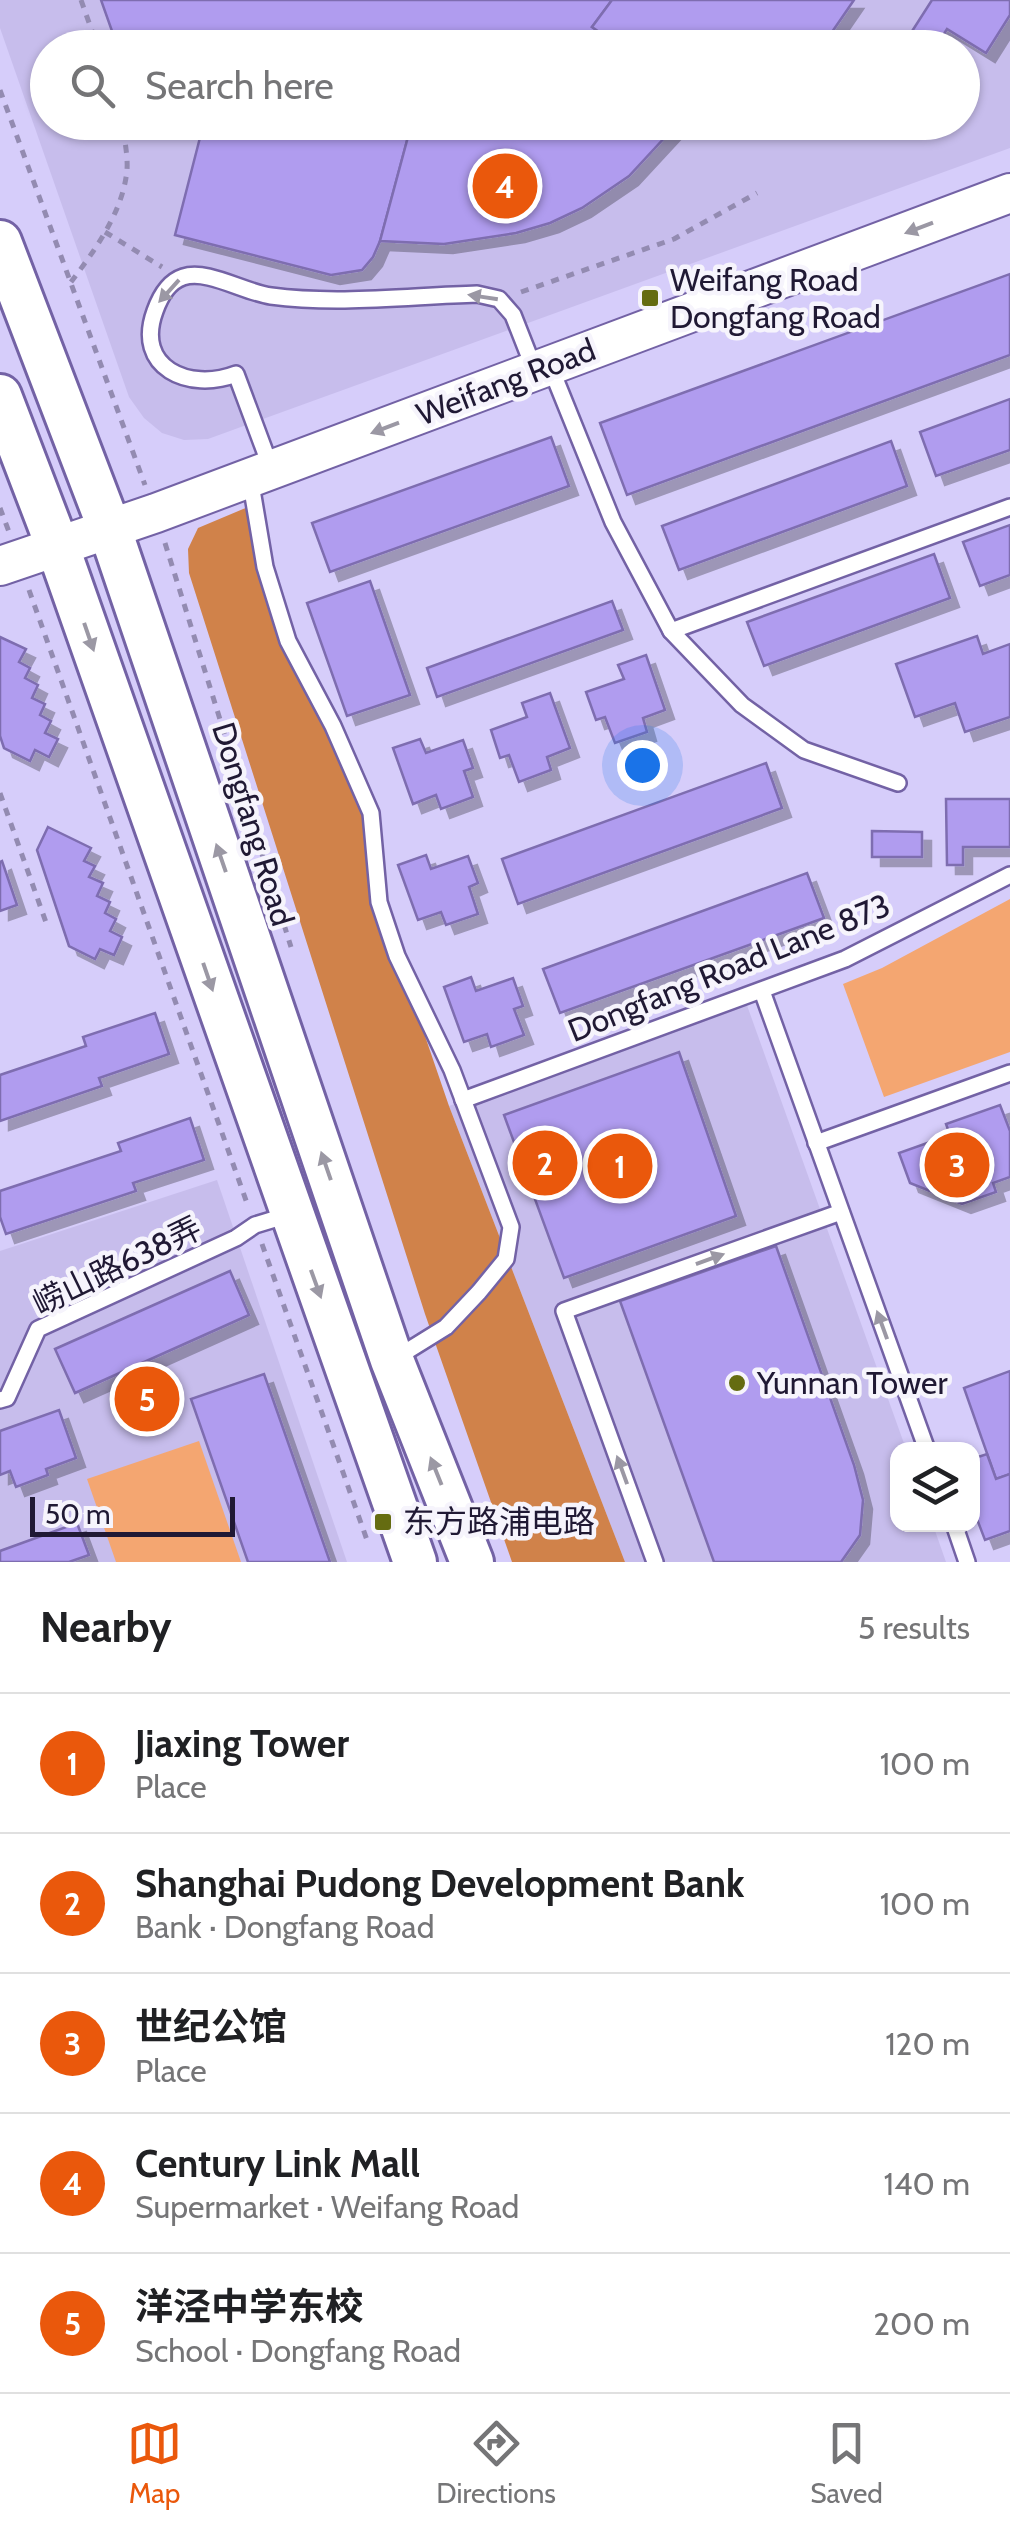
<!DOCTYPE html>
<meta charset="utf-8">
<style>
:root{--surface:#fff;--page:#f2f2f2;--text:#202124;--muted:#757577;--line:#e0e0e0;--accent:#ea580c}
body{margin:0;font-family:Cabin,"Noto Sans SC",sans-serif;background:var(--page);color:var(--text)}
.controls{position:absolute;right:30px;bottom:30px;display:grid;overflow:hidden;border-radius:20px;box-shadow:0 2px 8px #0004}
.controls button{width:90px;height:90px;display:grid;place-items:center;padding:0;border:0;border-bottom:2px solid var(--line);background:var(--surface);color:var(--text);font:50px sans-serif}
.scale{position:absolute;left:30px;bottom:25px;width:205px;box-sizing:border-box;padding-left:10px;border:5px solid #201934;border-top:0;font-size:28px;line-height:35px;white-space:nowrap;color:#201934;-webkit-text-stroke:8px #f6f4fc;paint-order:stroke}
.you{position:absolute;left:642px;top:765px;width:35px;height:35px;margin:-25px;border:8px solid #fff;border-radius:50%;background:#1a73e8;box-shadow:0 0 0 15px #1a73e833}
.badge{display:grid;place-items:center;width:65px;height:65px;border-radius:50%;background:var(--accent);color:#fff;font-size:32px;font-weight:700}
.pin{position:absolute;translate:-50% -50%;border:5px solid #fff;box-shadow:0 2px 10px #0006}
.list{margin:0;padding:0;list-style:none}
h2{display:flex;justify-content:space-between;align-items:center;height:130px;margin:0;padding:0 40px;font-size:42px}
h2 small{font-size:32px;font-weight:400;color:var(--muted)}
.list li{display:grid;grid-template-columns:65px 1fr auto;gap:30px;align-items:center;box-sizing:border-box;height:140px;padding:0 40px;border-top:2px solid var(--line)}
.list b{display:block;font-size:38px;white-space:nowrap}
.list p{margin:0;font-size:32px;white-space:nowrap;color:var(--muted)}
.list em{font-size:32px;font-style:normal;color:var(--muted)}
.icon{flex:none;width:55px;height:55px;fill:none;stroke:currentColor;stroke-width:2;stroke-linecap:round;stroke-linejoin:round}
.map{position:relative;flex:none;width:1010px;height:1562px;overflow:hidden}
.search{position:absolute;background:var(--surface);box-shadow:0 2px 8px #0004;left:30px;right:30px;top:30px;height:110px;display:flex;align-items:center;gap:25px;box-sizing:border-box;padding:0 35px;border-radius:55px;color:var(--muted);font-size:38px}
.sheet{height:830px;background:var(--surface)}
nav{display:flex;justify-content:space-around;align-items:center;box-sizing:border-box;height:140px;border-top:2px solid var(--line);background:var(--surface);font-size:28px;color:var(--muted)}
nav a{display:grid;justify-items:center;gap:5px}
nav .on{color:var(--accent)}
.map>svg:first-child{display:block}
.built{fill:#c7bdec;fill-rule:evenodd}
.green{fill:#f4a671}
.forest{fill:#d0824a}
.building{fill:#b09cef;stroke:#7e6db0;stroke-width:2.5;filter:url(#shadow)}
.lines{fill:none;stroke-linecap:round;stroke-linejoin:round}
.service-casing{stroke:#7362a5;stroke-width:20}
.tertiary-casing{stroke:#7362a5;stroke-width:42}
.secondary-casing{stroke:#7362a5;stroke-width:48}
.path{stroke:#938bb1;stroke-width:5;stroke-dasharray:8 8;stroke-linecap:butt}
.service{stroke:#fff;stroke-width:15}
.tertiary{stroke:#fff;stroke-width:38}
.secondary{stroke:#fff;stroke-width:42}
.oneway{fill:#9b98a4}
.poi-dot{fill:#656c11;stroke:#f6f4fc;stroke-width:4}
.labels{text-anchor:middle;stroke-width:9;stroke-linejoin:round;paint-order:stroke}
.poi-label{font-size:32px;fill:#201934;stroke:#f6f4fc;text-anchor:start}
.street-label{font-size:32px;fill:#201934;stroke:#f6f4fc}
</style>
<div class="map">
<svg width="1010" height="1562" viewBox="0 0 1010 1562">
<defs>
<filter id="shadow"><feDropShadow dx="9" dy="9" stdDeviation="0" flood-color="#0004"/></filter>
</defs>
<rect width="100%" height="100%" fill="#d6cdfa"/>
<g class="built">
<path d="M0 0H1010V148L208 439 184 440 162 433 144 418 129 397 0 28ZM48 48H962V122H48Z"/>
<path d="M744 997 906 1449 898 1450V1524L933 1525 946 1562H625L449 1106Z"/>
<path d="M217 1180 347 1562H0V1251Z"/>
</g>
<g class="green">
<path d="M1010 899V1052L884 1097 843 984 882 968Z"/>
<path d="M199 1441 241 1562H116L87 1479Z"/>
</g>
<path class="forest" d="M255 504 288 641 371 813 379 902 449 1106 625 1562H512L425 1314 189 573 188 549 198 528Z"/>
<g class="building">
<path d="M101 0H612L592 27 622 48H118Z"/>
<path d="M612 0H854L821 48H622L592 27Z"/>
<path d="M932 0H1010V15L986 53 947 29 935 48H927L909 36Z"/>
<path d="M204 122H412L380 241 373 257 362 270 331 275 175 235Z"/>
<path d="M412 122H679L629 176 582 208 550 223 516 233 444 244 380 241Z"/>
<path d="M1010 274V355L627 495 600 423Z"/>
<path d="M1010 399V450L936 476 920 432Z"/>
<path d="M551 437 569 486 330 572 312 523Z"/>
<path d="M891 441 907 486 679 570 662 526Z"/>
<path d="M1010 525V575L980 586 963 542Z"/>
<path d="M934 554 950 598 764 666 747 622Z"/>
<path d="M370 581 410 695 347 716 307 603Z"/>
<path d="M612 601 623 630 437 697 427 668Z"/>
<path d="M977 636 983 654 1010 644V717L965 732 955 703 915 717 896 664Z"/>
<path d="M0 637 26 649 19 662 30 668 25 678 38 685 32 698 45 704 40 715 51 721 45 733 58 739 49 757 35 750 30 761 4 748 0 736Z"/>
<path d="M646 655 665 710 643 718 647 732 615 743 605 717 596 720 586 692 624 679 618 665Z"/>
<path d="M550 693 570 748 547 757 551 770 519 782 509 755 500 758 491 730 527 717 522 703Z"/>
<path d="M420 739 426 753 463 740 473 768 464 771 473 797 441 809 436 795 413 804 393 748Z"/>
<path d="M766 763 782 808 518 904 502 859Z"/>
<path d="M946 799H1010V847H963V865H947Z"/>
<path d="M48 827 91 848 84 861 95 866 89 877 103 883 97 896 110 902 105 913 116 919 110 931 122 937 114 955 100 949 95 959 69 946 37 850Z"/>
<path d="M872 831 922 832V857H872Z"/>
<path d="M426 855 431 869 468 856 478 883 469 887 478 914 446 925 441 912 418 920 398 865Z"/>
<path d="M2 861 17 905 0 911V862Z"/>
<path d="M807 873 824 918 560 1013 543 969Z"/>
<path d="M471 977 476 991 513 978 523 1006 514 1009 524 1035 491 1047 487 1034 464 1042 444 987Z"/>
<path d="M155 1013 169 1054 99 1078 102 1086 0 1121V1075L86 1046 83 1037Z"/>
<path d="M679 1052 736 1216 564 1278 504 1115Z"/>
<path d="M1000 1105 1010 1131V1177L993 1183 996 1192 962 1204 910 1183 899 1153 950 1135 946 1124Z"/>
<path d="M190 1118 204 1160 133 1183 136 1191 6 1234 0 1217V1191L121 1151 118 1143Z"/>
<path d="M776 1246 854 1465 863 1500 860 1535 841 1562H714L620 1301Z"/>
<path d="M230 1271 249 1315 75 1393 55 1349Z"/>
<path d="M1010 1371V1474L996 1479 964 1388Z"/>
<path d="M264 1374 330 1562H248L191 1399Z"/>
<path d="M59 1410 76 1458 46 1469 48 1475 16 1487 10 1471 0 1475V1431Z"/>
<path d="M987 1454 996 1479 1010 1474V1531L985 1540 972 1506V1459Z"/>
<path d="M77 1523 89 1555 69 1562H0V1551Z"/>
</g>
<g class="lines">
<g class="service-casing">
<g id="service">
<path d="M550 366 613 522 671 631 742 705 804 750 898 783"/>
<path d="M271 468 236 374C189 392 134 368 155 311 160 297 168 282 183 277 208 269 243 292 271 296 338 305 409 296 477 294L499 299 513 315 535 371"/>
<path d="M250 478 265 567 288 641 333 726 371 813 379 902 397 956 452 1070 511 1227 506 1259 479 1292 446 1327 396 1358"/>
<path d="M671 631 1010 507"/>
<path d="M762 991 927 1450"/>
<path d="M463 1100 845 959 1010 875"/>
<path d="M816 1143 1010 1073"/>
<path d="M0 1400 7 1398 38 1329 236 1238 255 1225 288 1215"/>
<path d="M954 1524 967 1562"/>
<path d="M655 1562 564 1311 841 1212"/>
</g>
</g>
<g class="tertiary-casing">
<path id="tertiary" d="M0 566 156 513 1010 193"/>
</g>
<g class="secondary-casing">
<g id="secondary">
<path d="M0 242 109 527 392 1360 472 1562"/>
<path d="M0 396 57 545 415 1562"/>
</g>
</g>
<g class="path">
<path d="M81 0 98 48"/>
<path d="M0 90 145 485"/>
<path d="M105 232 162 267"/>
<path d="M71 282C95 250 123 212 127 170 128 155 124 137 122 122"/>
<path d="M521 292 674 239 757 193"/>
<path d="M0 508 9 532"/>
<path d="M165 543 291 947"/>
<path d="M29 590 248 1206"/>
<path d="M0 793 48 928"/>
<path d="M262 1244 367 1540"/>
</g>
<use href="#service" class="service"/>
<use href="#tertiary" class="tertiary"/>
<use href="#secondary" class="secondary"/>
</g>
<defs><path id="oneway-solid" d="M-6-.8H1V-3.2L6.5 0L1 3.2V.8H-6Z" transform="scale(2.5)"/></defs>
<g class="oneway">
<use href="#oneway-solid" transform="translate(919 228) rotate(159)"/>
<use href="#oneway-solid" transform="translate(169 291) rotate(132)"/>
<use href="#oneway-solid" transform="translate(483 297) rotate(-171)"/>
<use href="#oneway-solid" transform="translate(385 428) rotate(159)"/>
<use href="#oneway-solid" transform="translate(89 637) rotate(71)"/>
<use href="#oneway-solid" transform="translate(221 858) rotate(-109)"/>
<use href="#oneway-solid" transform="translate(208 977) rotate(71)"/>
<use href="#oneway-solid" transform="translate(326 1166) rotate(-109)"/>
<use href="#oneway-solid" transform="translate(710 1259) rotate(-20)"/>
<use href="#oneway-solid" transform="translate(316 1284) rotate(70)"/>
<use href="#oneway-solid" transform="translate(882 1325) rotate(-110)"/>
<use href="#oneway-solid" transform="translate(622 1470) rotate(-110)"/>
<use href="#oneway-solid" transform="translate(436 1471) rotate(-112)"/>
</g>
<g class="poi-dot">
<rect x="640" y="288" width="20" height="20" rx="5"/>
<circle cx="737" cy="1383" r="10"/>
<rect x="373" y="1512" width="20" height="20" rx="5"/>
</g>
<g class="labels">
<g class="poi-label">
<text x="670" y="291">Weifang Road<tspan x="670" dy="37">Dongfang Road</tspan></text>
<text x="757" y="1394">Yunnan Tower</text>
<text x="403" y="1533">东方路浦电路</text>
</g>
<g class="street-label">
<text transform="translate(506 382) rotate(-21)" y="11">Weifang Road</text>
<text transform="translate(253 824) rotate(73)" y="11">Dongfang Road</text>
<text transform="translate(729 968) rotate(-22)" y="11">Dongfang Road Lane 873</text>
<text transform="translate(117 1266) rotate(-26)" y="11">崂山路638弄</text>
</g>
</g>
</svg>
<div class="controls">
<button><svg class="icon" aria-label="layers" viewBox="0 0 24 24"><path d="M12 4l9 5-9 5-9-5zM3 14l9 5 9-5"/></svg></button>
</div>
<div class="scale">50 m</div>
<div class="you"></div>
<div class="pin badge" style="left:620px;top:1166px">1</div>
<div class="pin badge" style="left:545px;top:1163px">2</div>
<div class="pin badge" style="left:957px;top:1165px">3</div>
<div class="pin badge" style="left:505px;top:186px">4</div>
<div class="pin badge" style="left:147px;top:1399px">5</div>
<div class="search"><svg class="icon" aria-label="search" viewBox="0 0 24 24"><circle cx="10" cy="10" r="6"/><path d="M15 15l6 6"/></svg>Search here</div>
</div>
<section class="sheet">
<h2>Nearby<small>5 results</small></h2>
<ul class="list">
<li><span class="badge">1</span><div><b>Jiaxing Tower</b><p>Place</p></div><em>100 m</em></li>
<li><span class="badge">2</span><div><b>Shanghai Pudong Development Bank</b><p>Bank · Dongfang Road</p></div><em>100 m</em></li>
<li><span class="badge">3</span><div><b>世纪公馆</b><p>Place</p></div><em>120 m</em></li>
<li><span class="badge">4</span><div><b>Century Link Mall</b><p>Supermarket · Weifang Road</p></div><em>140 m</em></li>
<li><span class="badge">5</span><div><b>洋泾中学东校</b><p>School · Dongfang Road</p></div><em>200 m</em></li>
</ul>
</section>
<nav>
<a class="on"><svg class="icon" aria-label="map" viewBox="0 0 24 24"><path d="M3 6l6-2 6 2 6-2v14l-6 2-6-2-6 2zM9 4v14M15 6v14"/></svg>Map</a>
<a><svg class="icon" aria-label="directions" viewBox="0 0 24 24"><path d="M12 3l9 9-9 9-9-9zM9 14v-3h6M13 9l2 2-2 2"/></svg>Directions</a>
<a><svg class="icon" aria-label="saved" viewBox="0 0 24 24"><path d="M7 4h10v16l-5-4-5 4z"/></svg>Saved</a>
</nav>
